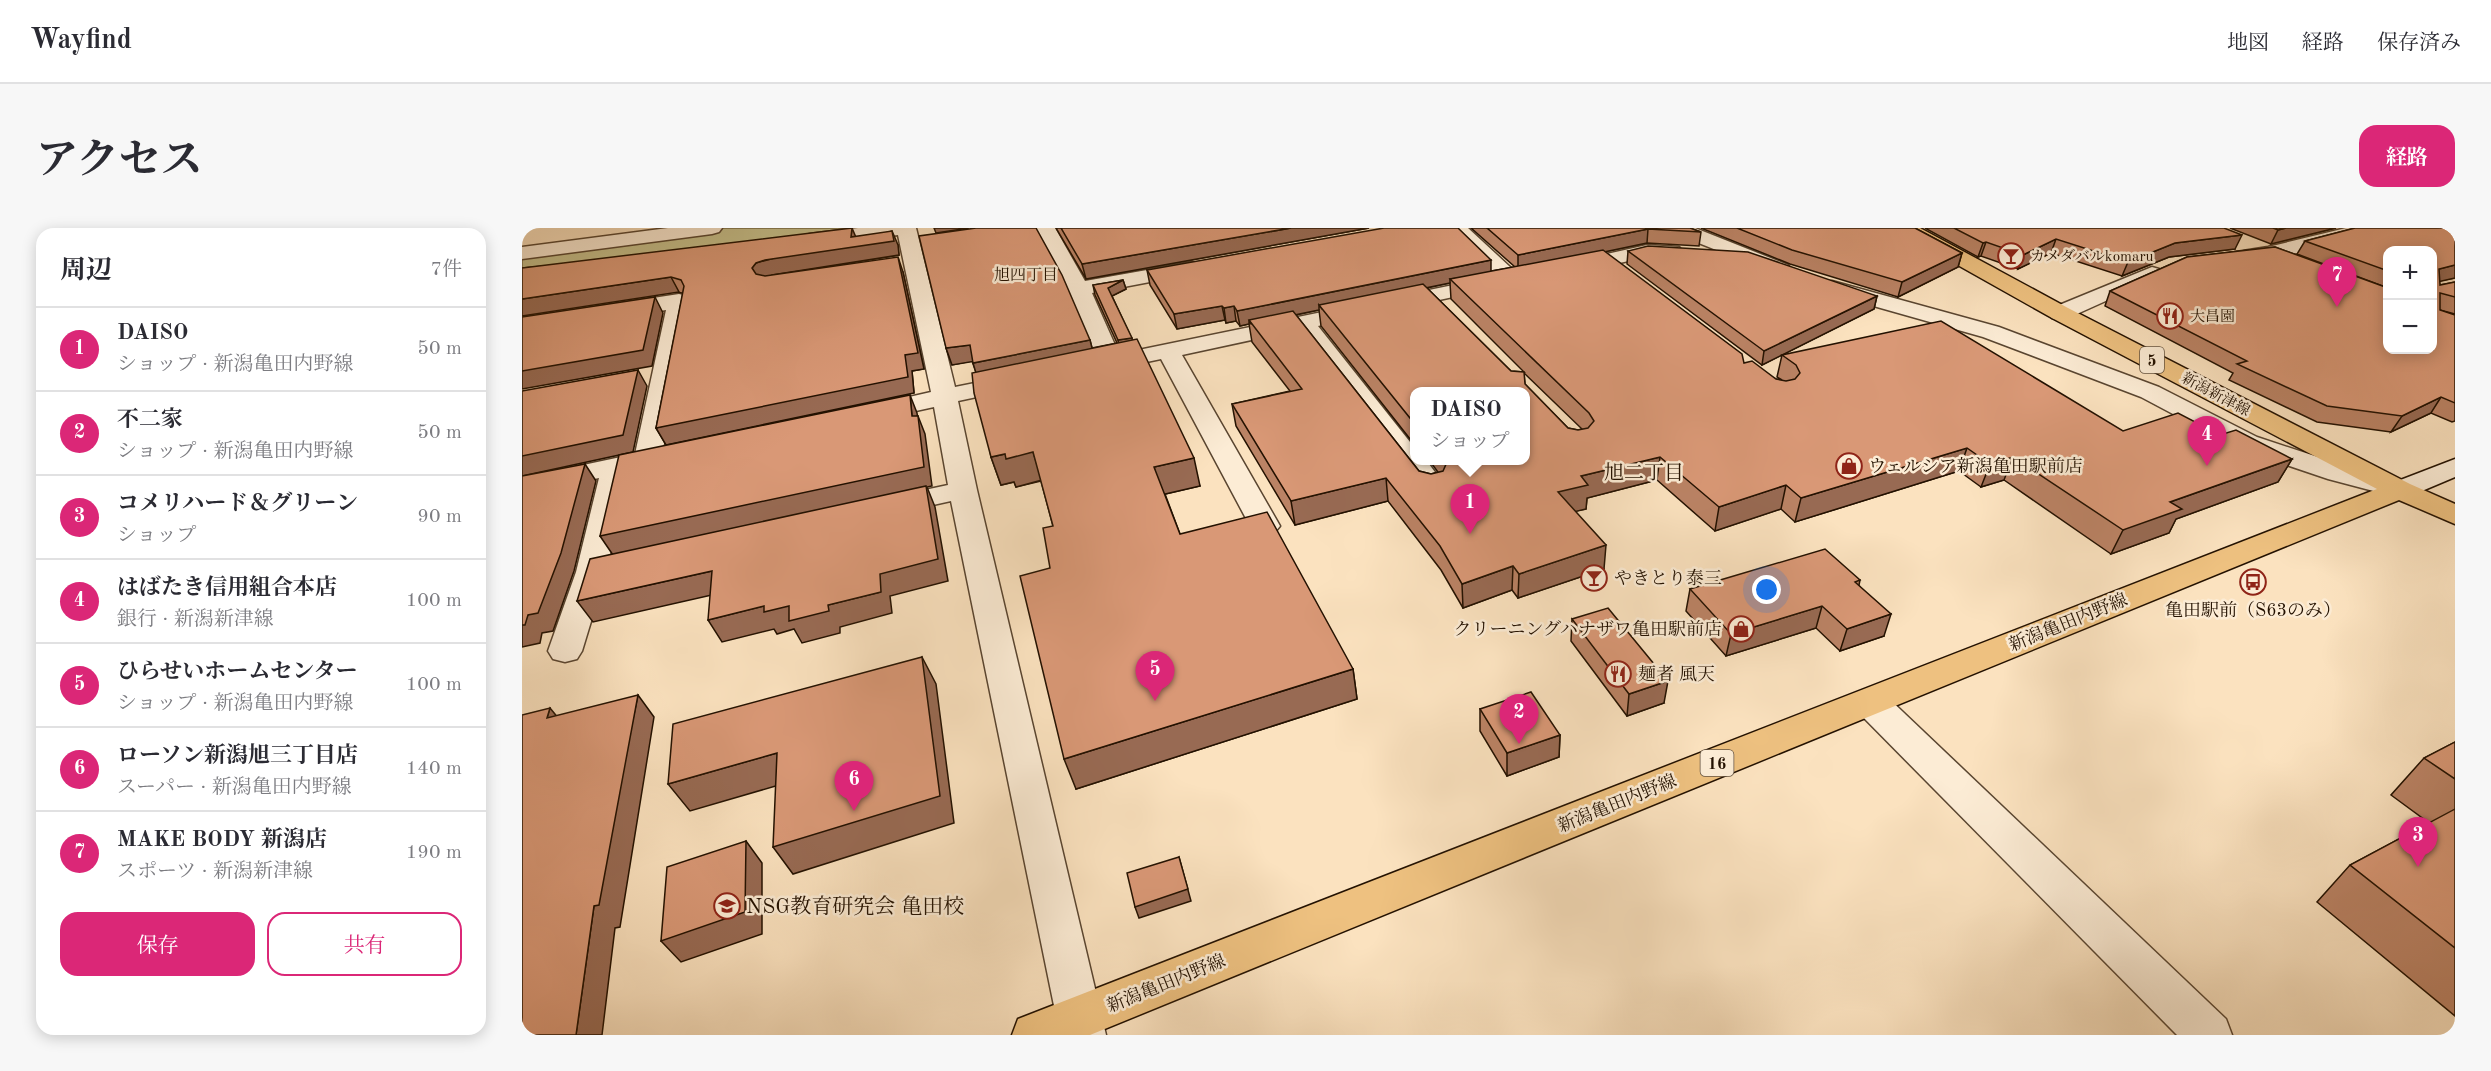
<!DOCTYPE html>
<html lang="ja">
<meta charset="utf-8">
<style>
:root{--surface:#fff;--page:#f7f7f7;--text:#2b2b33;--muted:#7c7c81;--line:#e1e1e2;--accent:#db2777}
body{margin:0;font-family:"Old Standard TT","Noto Serif JP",serif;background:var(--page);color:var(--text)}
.controls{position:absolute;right:18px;top:18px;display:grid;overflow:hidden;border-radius:12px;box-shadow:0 3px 15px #0003}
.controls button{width:54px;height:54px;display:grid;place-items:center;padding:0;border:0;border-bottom:2px solid var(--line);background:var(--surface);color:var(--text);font:30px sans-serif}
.you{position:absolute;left:1245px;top:362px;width:21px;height:21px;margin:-15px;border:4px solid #fff;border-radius:50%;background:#1a73e8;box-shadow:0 0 0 9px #1a73e833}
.badge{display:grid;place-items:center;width:39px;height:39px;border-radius:50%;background:var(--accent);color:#fff;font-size:20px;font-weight:700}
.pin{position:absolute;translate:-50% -50px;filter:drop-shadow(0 2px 3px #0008)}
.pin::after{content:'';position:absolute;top:32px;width:21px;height:18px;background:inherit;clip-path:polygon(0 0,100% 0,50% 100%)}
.popup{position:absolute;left:888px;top:159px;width:120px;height:78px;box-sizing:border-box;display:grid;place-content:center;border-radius:12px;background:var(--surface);filter:drop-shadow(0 2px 4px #0005);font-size:20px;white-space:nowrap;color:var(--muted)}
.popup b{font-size:22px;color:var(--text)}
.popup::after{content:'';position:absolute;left:50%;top:100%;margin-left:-12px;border:12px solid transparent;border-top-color:var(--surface)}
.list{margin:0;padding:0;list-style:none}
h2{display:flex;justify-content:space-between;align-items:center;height:78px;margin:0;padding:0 24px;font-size:26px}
h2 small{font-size:20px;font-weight:400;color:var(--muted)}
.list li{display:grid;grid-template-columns:39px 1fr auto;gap:18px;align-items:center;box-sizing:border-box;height:84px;padding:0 24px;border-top:2px solid var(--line)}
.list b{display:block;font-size:22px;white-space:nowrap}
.list p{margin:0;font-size:20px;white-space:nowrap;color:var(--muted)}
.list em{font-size:20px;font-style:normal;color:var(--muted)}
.actions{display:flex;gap:12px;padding:18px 24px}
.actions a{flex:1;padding:14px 0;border:2px solid var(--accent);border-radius:18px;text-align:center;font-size:21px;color:var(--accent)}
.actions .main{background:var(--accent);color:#fff}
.map{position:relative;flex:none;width:1933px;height:807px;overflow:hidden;border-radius:18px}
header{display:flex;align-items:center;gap:36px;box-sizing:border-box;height:84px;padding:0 30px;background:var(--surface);border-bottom:2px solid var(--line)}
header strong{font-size:28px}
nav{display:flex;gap:33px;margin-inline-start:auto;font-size:21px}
.intro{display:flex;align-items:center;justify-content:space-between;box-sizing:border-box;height:144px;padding:0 36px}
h1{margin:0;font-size:42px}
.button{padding:15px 27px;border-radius:18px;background:var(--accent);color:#fff;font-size:21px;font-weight:700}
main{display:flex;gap:36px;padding:0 36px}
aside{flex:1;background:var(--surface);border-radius:18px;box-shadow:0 3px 15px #0003}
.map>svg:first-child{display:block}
.green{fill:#c6c18d;stroke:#746946;stroke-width:1.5}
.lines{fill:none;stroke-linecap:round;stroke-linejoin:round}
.street-casing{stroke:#594530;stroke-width:3}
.secondary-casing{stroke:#231100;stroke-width:3}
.primary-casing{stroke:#231100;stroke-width:3}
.street{fill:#fcecd5;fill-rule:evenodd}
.secondary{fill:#fcecd5;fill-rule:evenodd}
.primary{fill:#eec180;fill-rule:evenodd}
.wall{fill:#bb8365;stroke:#231100;stroke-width:1.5;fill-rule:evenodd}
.shaded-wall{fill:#986a53;stroke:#231100;stroke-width:1.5}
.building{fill:#d99876;stroke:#231100;stroke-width:1.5}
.labels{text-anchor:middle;stroke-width:5;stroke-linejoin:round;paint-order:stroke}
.far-poi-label{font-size:15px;fill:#231100;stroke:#fcecd5;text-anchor:start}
.far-street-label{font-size:15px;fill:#231100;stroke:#fcecd5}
.far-neighbourhood-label{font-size:16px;fill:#231100;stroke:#fcecd5}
.shield{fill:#fcecd5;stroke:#645340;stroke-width:1.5}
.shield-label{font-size:16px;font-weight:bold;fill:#231100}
.poi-label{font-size:18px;fill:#231100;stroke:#fcecd5;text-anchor:start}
.street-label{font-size:18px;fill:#231100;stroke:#fcecd5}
.neighbourhood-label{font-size:20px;fill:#231100;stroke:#fcecd5}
.near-poi-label{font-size:21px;fill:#231100;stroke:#fcecd5;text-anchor:start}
</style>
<header>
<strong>Wayfind</strong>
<nav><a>地図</a><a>経路</a><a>保存済み</a></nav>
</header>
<div class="intro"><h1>アクセス</h1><a class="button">経路</a></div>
<main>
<aside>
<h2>周辺<small>7件</small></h2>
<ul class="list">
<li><span class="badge">1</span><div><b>DAISO</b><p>ショップ · 新潟亀田内野線</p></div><em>50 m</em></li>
<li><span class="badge">2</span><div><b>不二家</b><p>ショップ · 新潟亀田内野線</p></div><em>50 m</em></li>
<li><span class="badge">3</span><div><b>コメリハード＆グリーン</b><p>ショップ</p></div><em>90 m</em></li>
<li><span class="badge">4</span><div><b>はばたき信用組合本店</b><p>銀行 · 新潟新津線</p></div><em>100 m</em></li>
<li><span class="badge">5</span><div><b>ひらせいホームセンター</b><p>ショップ · 新潟亀田内野線</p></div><em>100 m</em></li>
<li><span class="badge">6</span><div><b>ローソン新潟旭三丁目店</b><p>スーパー · 新潟亀田内野線</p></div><em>140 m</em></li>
<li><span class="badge">7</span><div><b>MAKE BODY 新潟店</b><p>スポーツ · 新潟新津線</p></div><em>190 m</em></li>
</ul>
<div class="actions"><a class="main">保存</a><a>共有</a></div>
</aside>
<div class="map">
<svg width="1933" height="807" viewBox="0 0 1933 807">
<rect width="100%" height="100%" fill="#fbe2bf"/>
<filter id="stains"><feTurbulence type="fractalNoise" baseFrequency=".00333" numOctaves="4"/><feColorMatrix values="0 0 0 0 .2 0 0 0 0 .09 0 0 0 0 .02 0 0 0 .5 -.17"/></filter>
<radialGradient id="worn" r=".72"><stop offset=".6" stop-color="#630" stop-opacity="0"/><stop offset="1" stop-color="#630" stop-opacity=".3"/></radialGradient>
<path class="green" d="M160 0H352L0 46V21Z"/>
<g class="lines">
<g class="street-casing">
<g id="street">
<path d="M146 0H200L197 4 190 6 0 31V19Z"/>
<path d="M336 0H394L433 159 497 146 506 148 509 153 506 158 436 173 455 262 584 807H538L429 273 366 287 356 284 352 278 356 272 426 257 412 179 348 193 339 190 335 185 339 180 409 164 376 7 288 18 281 16 278 12 281 8 288 6Z"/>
<path d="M513 0H533L563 53 670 34 677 36 680 40 677 44 670 46 570 65 597 126 975 48 925 0H946L1001 51 997 55 990 57 983 55 973 60 796 98 892 219V232H904L924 259 920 265 910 267 900 265 776 102 660 127 758 298 753 304 743 307 733 304 728 298 639 131 577 144 569 142 565 137 569 132 575 130 546 61Z"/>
<path d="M1146 0H1173L1266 37 1269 41 1266 45 1259 47 1252 45 1149 4Z"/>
<path d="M1824 0H1858L1855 4C1824 12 1735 40 1708 33L1705 29 1708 25 1746 19Z"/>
<path d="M1125 17 1157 19 1160 23 1157 27 1125 29 1047 46 1040 44 1037 40 1040 36Z"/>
<path d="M1630 39 1637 41 1640 45 1637 49 1546 90 1538 92 1530 90 1527 85 1530 80Z"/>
<path d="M1310 53 1477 99 1637 159 1735 209 1826 239 1888 256 1892 262 1888 268 1878 270 1806 251 1717 221 1619 169 1461 109 1302 64 1299 59 1302 54Z"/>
<path d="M157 66 165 68 168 73 141 221 149 223 153 229 149 235 107 244 84 344 60 423 55 431 43 434 31 431 26 423 54 344 77 250 0 266V250L113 226 144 82 0 104V90Z"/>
<path d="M1348 461 1361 465 1704 791 1710 807H1655L1335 483 1330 474 1335 465Z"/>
</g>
</g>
<g class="secondary-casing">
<path id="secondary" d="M1933 231V249L1888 268 1878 270 1868 268 1864 262 1868 256Z"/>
</g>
<g class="primary-casing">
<path id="primary" d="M1374 0H1398L1546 80 1888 256 1933 276V296L1877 272 568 807H490L496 791 1855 261 1530 90 1377 4Z"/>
</g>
<use href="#street" class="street"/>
<use href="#secondary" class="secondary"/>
<use href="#primary" class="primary"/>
</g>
<g class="wall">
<path d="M534 0H847L564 51Z"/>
<path d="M949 0H1168L1179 4 1177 18 1125 15 1082 24 1222 135 1254 151 1260 152 1255 149 1260 127 1240 137 1105 36 1106 23 1355 68 1352 81 1260 127 1601 203 1698 207 1770 231 1756 254 1654 291 1647 305 1589 326 1482 252 1459 259 1437 243 1273 294 1259 281 1193 303 1135 252 1065 270 1064 281 1053 283 1082 341 996 370 990 362 941 380 919 342 866 273 773 297 714 198 710 176 768 163 730 114 727 96 718 98 714 93 704 95 703 92 655 101 628 57 625 42 969 43 993 39ZM928 55 929 71 1002 144 989 143 905 60ZM797 82 799 98 892 216V164L1004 232H907L916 244 909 246 897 243 774 87ZM1002 145 1060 201 1056 202 1046 200 1003 156Z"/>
<path d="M1179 0H1393L1440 25 1436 39 1376 69 1268 36Z"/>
<path d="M1403 0H1702L1713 21 1647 29 1600 48 1529 25 1496 41 1459 28 1456 29Z"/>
<path d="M1708 0H1814L1749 16Z"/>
<path d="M1833 0H1933V50L1917 53 1918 57 1933 54V86L1918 82 1933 87V193L1930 194 1909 185 1869 204 1795 194 1707 152 1711 145 1583 78 1588 63 1665 29 1753 19 1866 60 1775 26 1783 13ZM1866 22H1911V122H1866Z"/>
<path d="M333 9 376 17 377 27 250 47 381 44 402 141 390 143 392 165 144 217 134 200 161 65 0 40Z"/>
<path d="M601 52 604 61 590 68 678 258 643 266 658 306 831 441 835 471 554 561 528 340 531 298 519 253 494 259 492 254 479 257 469 229 454 144 450 133 430 137 424 120 568 112 570 120 595 115 573 67 571 57Z"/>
<path d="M1338 352 1337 357 1362 408 1318 423 1294 400 1204 428 1164 383 1168 361Z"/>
<path d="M1050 391 1142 475 1105 488 1049 413Z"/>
<path d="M958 481 1038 507 1037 529 985 548 958 503Z"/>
<path d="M1933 514V788L1795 674 1828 637 1907 595 1869 567 1902 530Z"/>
</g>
<g class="shaded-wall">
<path d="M330 0 336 14 370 3 376 17 377 27 250 47 237 55 230 40 234 35 329 9Z"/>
<path d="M412 0H447L414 5Z"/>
<path d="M769 0H847L564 51 560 36Z"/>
<path d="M1764 0H1814L1749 16 1756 2Z"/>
<path d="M1126 1 1125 15 996 42V27Z"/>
<path d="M1720 7 1713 21 1647 29 1600 48 1606 34 1653 15Z"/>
<path d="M1534 11 1529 25 1496 41 1501 27Z"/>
<path d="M1464 14 1459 28 1456 29 1461 15Z"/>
<path d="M1440 25 1436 39 1376 69 1380 54Z"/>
<path d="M376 29 381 44 402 141 390 143 392 165 144 217 134 200 383 127Z"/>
<path d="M969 32V47L928 51V55L800 81 797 77V82L729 96 727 92V96L718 98 715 83Z"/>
<path d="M1933 37V50L1911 55 1917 41Z"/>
<path d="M149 49 157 64 0 88V71Z"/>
<path d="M601 52 604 61 588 69 586 60Z"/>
<path d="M1355 68 1352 81 1240 137 1242 123Z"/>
<path d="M133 69 141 85 130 138 0 161V143Z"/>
<path d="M700 78 703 92 655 101 652 86Z"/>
<path d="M712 78 714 93 704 95 702 80Z"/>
<path d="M610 110 612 120 598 122 596 112Z"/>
<path d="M568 112 572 128 456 152 451 135Z"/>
<path d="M448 117 454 133 430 137 424 120Z"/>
<path d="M116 142 125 158 111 224 0 248V228Z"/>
<path d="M388 167 395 185 398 207 390 188Z"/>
<path d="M1919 169 1909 185 1869 204 1880 188Z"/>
<path d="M396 188 403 206 410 258 405 259 413 279 426 353 368 368 370 385 318 399V405L280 415 272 401 255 406 252 401 200 414 186 392 242 378 306 377 359 364 91 327 78 308Z"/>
<path d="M1445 220 1437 243 1273 294 1279 270Z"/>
<path d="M511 224 520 252 494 259 492 254 479 257 469 229 483 226Z"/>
<path d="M1138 229 1135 252 1065 270 1064 281 1035 288 1036 264 1059 248Z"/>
<path d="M1491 229 1482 252 1459 259 1468 236Z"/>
<path d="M672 230 678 258 639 267 632 239Z"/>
<path d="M1770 231 1756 254 1654 291 1647 305 1589 326 1601 302 1648 274Z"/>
<path d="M63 236 74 253 52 343 31 403 20 405 18 415 0 419V397L6 387Z"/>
<path d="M864 250 866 273 773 297 769 273Z"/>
<path d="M1264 257 1259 281 1193 303 1197 279Z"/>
<path d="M1084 317 1082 341 996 370 997 346Z"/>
<path d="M991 338 990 362 941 380 940 356Z"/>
<path d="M190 343 203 364 71 394 55 373Z"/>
<path d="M1300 378 1294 400 1204 428 1209 406Z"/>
<path d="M1369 386 1362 408 1318 423 1325 401Z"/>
<path d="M400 429 414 456 432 595 271 646 251 619Z"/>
<path d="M831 441 835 471 554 561 542 531Z"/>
<path d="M1146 453 1142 475 1105 488 1107 466Z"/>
<path d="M116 467 132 489 98 699 93 700 80 807H54L72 678Z"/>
<path d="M28 480 46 502 25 490Z"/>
<path d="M1038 507 1037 529 985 548V525Z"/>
<path d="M255 525 274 552 168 583 146 556Z"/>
<path d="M224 613 240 635V706L159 734 139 713Z"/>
<path d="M657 629 669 673 617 690 613 679Z"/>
</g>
<g class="building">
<path d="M330 0 329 9 370 3 372 13 243 32 234 35 230 40 234 46 243 48 376 29 396 125 383 127 386 149 134 200 162 58 159 52 149 49 0 71V40Z"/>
<path d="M454 0H514L540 47 568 112 451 135 448 117 424 120 397 8Z"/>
<path d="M539 0H769L560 36Z"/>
<path d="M862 0H936L969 32 715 83 712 78 702 80 700 78 652 86 625 42Z"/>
<path d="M965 0H1168L1179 4 1126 1 996 27Z"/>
<path d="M1215 0H1393L1440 25 1380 54 1270 22Z"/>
<path d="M1432 0H1702L1720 7 1653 15 1606 34 1534 11 1501 27 1464 14 1461 15Z"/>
<path d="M1751 0H1764L1756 2Z"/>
<path d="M1833 0H1933V37L1917 41 1918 57 1933 54V69L1918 65V82L1933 87V175L1919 169 1880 188 1805 178 1715 136 1725 133 1588 63 1665 29 1753 19 1866 60V122H1911V22H1866V43L1783 13Z"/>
<path d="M1126 18 1226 24 1355 68 1242 123 1106 23Z"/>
<path d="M1081 22 1220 126 1222 135 1230 133 1254 151 1264 153 1273 151 1278 145 1274 137 1260 127 1419 93 1601 203 1656 185 1698 207 1714 202 1770 231 1648 274 1660 281 1601 302 1491 229 1468 236 1445 220 1279 270 1264 257 1197 279 1138 229 1059 248 1066 257 1036 264 1084 317 997 346 991 338 940 356 918 318 864 250 769 273 710 176 780 161 727 92 771 83 897 243 909 246 921 243 925 234 924 232H1004V164H892V195L797 77 901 56 989 143 1002 144 1003 156 1046 200 1056 202 1066 200 1072 193 1067 185 928 51Z"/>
<path d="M601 52 586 60 610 110 596 112 571 57Z"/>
<path d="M133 69 121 122 0 143V89Z"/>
<path d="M615 111 672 230 632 239 658 306 745 284 831 441 542 531 498 348 528 340 521 300 531 298 511 224 484 231 483 226 469 229 452 165 450 145Z"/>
<path d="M116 142 101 207 0 228V163Z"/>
<path d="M388 167 390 188H396L402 239 78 308 97 227Z"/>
<path d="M63 236 39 325 16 385 6 387 3 397H0V248Z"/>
<path d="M404 258 416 331 358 346 359 364 306 377 307 383 267 393V378L242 384V378L186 392 190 343 55 373 68 331Z"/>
<path d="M1303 321 1338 352 1333 354 1369 386 1325 401 1300 378 1209 406 1168 361Z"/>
<path d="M1086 380 1146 453 1107 466 1050 391Z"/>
<path d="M400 429 418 568 251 619 255 525 146 556 151 496Z"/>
<path d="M1009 464 1038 507 985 525 958 481Z"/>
<path d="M116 467 77 677 72 678 54 807H0V487L28 480 25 490Z"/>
<path d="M1933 514V551L1902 530Z"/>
<path d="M1933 581V720L1828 637Z"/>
<path d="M224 613 223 684 139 713 145 639Z"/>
<path d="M657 629 666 661 613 679 605 645Z"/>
</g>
<defs>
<g id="bar-ring" transform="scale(1.35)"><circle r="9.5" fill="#fcecd5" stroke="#8f2418" stroke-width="1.5"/><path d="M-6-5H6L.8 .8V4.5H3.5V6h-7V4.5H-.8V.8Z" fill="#8f2418"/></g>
<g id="restaurant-ring" transform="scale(1.35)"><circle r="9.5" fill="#fcecd5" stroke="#8f2418" stroke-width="1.5"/><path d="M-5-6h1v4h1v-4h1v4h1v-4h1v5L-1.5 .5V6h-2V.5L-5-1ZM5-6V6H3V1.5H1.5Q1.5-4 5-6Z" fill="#8f2418"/></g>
<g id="shop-ring" transform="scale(1.35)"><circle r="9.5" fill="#fcecd5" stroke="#8f2418" stroke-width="1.5"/><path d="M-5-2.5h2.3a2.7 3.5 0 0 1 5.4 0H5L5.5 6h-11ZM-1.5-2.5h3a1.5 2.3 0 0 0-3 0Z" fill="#8f2418"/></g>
<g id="bus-ring" transform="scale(1.35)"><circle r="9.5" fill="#fcecd5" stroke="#8f2418" stroke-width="1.5"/><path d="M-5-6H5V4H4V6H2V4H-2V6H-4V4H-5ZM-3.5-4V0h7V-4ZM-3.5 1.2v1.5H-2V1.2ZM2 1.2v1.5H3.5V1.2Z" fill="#8f2418"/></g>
<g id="school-ring" transform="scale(1.35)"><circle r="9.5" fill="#fcecd5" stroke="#8f2418" stroke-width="1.5"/><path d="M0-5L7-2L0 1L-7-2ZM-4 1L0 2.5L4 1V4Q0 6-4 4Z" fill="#8f2418"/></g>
</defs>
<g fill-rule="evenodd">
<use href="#bar-ring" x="1489" y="28"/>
<use href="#restaurant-ring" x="1648" y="88"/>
<use href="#shop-ring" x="1327" y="238"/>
<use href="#bar-ring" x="1072" y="350"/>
<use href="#bus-ring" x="1731" y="354"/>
<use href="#shop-ring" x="1219" y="401"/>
<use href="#restaurant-ring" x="1096" y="446"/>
<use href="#school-ring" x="205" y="678"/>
</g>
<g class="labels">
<g class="far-poi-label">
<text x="1508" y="33">カメダバルkomaru</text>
<text x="1668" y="93">大昌園</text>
</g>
<g class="far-street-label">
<text transform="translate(1694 166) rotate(28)" y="5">新潟新津線</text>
</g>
<g class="far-neighbourhood-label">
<text x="504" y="52">旭四丁目</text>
</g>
<g class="shield">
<rect x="1618" y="119" width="24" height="26" rx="4.5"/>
<rect x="1178.5" y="522" width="33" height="26" rx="4.5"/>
</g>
<g class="shield-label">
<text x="1630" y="138">5</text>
<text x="1195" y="541">16</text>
</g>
<g class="poi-label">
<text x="1346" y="244">ウェルシア新潟亀田駅前店</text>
<text x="1092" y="356">やきとり泰三</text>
<text x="1731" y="388" text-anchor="middle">亀田駅前（S63のみ）</text>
<text x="1200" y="407" text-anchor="end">クリーニングハナザワ亀田駅前店</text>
<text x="1116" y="452">麺者 風天</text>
</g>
<g class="street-label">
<text transform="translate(1546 394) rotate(-22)" y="6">新潟亀田内野線</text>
<text transform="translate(1095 575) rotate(-22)" y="6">新潟亀田内野線</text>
<text transform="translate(644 755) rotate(-22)" y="6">新潟亀田内野線</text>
</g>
<g class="neighbourhood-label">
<text x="1122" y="251">旭二丁目</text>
</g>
<g class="near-poi-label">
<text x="224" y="685">NSG教育研究会 亀田校</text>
</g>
</g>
<rect width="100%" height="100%" filter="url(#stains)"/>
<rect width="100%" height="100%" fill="url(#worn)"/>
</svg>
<div class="controls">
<button>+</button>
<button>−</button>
</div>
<div class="you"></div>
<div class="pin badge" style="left:948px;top:306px">1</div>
<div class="popup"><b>DAISO</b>ショップ</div>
<div class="pin badge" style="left:997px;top:516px">2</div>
<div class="pin badge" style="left:1896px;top:639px">3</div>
<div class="pin badge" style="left:1685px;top:238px">4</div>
<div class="pin badge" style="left:633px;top:473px">5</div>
<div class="pin badge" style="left:332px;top:583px">6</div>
<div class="pin badge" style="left:1815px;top:79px">7</div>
</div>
</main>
